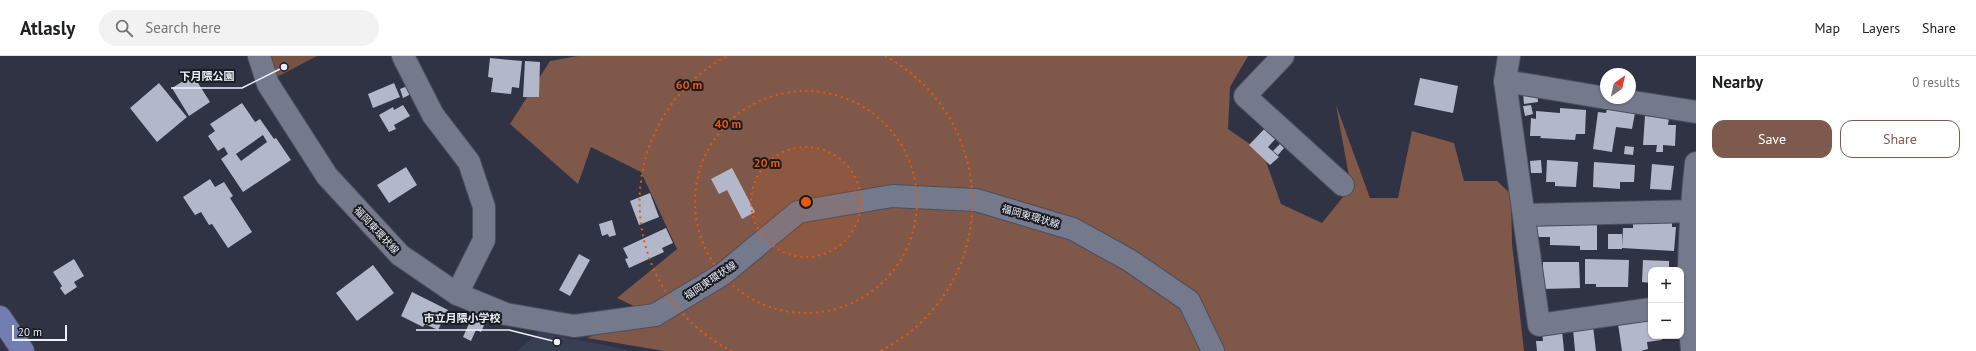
<!DOCTYPE html>
<meta charset="utf-8">
<style>
:root{--surface:#fff;--page:#f2f2f2;--text:#202124;--muted:#757577;--line:#e0e0e0;--accent:#7e5a4e}
body{margin:0;font-family:"PT Sans","Noto Sans JP",sans-serif;background:var(--page);color:var(--text)}
.controls{position:absolute;right:12px;bottom:12px;display:grid;overflow:hidden;border-radius:8px;box-shadow:0 1px 3px #0004}
.controls button{width:36px;height:36px;display:grid;place-items:center;padding:0;border:0;border-bottom:1px solid var(--line);background:var(--surface);color:var(--text);font:20px sans-serif}
.compass{position:absolute;left:1600px;top:12px;width:36px;height:36px;border-radius:50%;background:var(--surface);box-shadow:0 1px 3px #0004;rotate:34deg}
.scale{position:absolute;left:12px;bottom:10px;width:55px;box-sizing:border-box;padding-left:4px;border:2px solid #eef1fb;border-top:0;font-size:11px;line-height:14px;white-space:nowrap;color:#eef1fb;-webkit-text-stroke:3px #191b22;paint-order:stroke}
.list{margin:0;padding:0;list-style:none}
h2{display:flex;justify-content:space-between;align-items:center;height:52px;margin:0;padding:0 16px;font-size:17px}
h2 small{font-size:13px;font-weight:400;color:var(--muted)}
.actions{display:flex;gap:8px;padding:12px 16px}
.actions a{flex:1;padding:9px 0;border:1px solid var(--accent);border-radius:12px;text-align:center;font-size:14px;color:var(--accent)}
.actions .main{background:var(--accent);color:#fff}
.icon{flex:none;width:22px;height:22px;fill:none;stroke:currentColor;stroke-width:2;stroke-linecap:round;stroke-linejoin:round}
.map{position:relative;flex:none;width:1696px;height:295px;overflow:hidden}
header{display:flex;align-items:center;gap:24px;box-sizing:border-box;height:56px;padding:0 20px;background:var(--surface);border-bottom:1px solid var(--line)}
header strong{font-size:19px}
nav{display:flex;gap:22px;margin-inline-start:auto;font-size:14px}
.search{width:280px;height:36px;background:var(--page);display:flex;align-items:center;gap:10px;box-sizing:border-box;padding:0 14px;border-radius:22px;color:var(--muted);font-size:15px}
main{display:flex}
aside{flex:1;background:var(--surface)}
.map>svg:first-child{display:block}
.built{fill:#393f53}
.green{fill:#765244}
.forest{fill:#805849}
.building{fill:#b2b7ca;fill-rule:evenodd}
.lines{fill:none;stroke-linecap:round;stroke-linejoin:round}
.minor-casing{stroke:#4b4e5b;stroke-width:24}
.major-casing{stroke:#4b4e5b;stroke-width:24}
.minor{stroke:#74798b;stroke-width:22}
.major{stroke:#727eb1;stroke-width:22}
.ring{fill:none;stroke:#e8590c;stroke-width:2;stroke-dasharray:2 4}
.labels{text-anchor:middle;stroke-width:4;stroke-linejoin:round;paint-order:stroke}
.street-label{font-size:10px;fill:#eef1fb;stroke:#191b22}
.centre{fill:#e8590c;stroke:#191b22;stroke-width:2}
.ring-label{font-size:12px;text-anchor:middle;font-weight:bold;fill:#e8590c;stroke:#191b22;stroke-width:4;stroke-linejoin:round;paint-order:stroke}
.leader{fill:none;stroke:#eef1fb;stroke-width:1.5}
.callout-dot{fill:#eef1fb;stroke:#191b22;stroke-width:1.5}
.callout-label{font-size:11px;text-anchor:middle;font-weight:bold;fill:#eef1fb;stroke:#191b22;stroke-width:4;stroke-linejoin:round;paint-order:stroke}
</style>
<header>
<strong>Atlasly</strong>
<div class="search"><svg class="icon" aria-label="search" viewBox="0 0 24 24"><circle cx="10" cy="10" r="6"/><path d="M15 15l6 6"/></svg>Search here</div>
<nav><a>Map</a><a>Layers</a><a>Share</a></nav>
</header>
<main>
<div class="map">
<svg width="1696" height="295" viewBox="0 0 1696 295">
<rect width="100%" height="100%" fill="#2f3343"/>
<path class="built" d="M539 276 633 295H517Z"/>
<path class="green" d="M268 0H317L275 22Z"/>
<path class="forest" d="M578 0H1248L1230 31 1228 73 1263 97 1281 148 1322 167 1351 131 1336 49 1370 142H1398L1412 75 1454 87 1464 125H1497L1511 138 1512 188 1524 295H664L587 282 648 257 617 242 677 193 641 116 591 91 578 128 510 68 550 5Z"/>
<g class="building">
<path d="M490 2 522 5 519 32 512 31 511 38 491 36 493 22 488 21Z"/>
<path d="M525 5 540 6 539 41H523Z"/>
<path d="M193 19 210 46 189 60 172 32Z"/>
<path d="M1420 22 1458 30 1453 57 1414 49Z"/>
<path d="M159 27 187 61 157 86 130 52Z"/>
<path d="M394 27 400 41 373 52 368 38Z"/>
<path d="M410 29 413 37 403 42 400 33Z"/>
<path d="M1537 35 1538 46 1524 48 1523 37Z"/>
<path d="M242 47 255 66 260 63 274 83 276 82 291 104 243 136 221 103 228 98 224 91 218 95 208 80 215 75 210 68ZM263 79 267 86 241 105 236 98Z"/>
<path d="M403 49 410 60 394 69 396 73 389 76 379 59 393 51 394 54Z"/>
<path d="M1531 49 1533 58 1525 60 1523 50Z"/>
<path d="M1560 52 1586 54 1585 78H1576L1575 84 1540 82 1541 80H1530L1531 62 1536 63V55L1560 57Z"/>
<path d="M1607 53 1635 57 1632 73 1616 71 1612 96 1593 93 1598 56 1606 57Z"/>
<path d="M1645 60 1669 62 1668 69H1676L1675 90 1663 89V96H1656L1657 89H1643Z"/>
<path d="M1270 67 1281 77 1268 91 1279 101 1270 109 1249 89Z"/>
<path d="M1280 88 1284 92 1278 99 1273 95Z"/>
<path d="M1625 90 1634 91 1633 99 1624 98Z"/>
<path d="M1541 104 1542 117H1531L1530 105Z"/>
<path d="M1547 104 1578 106 1576 131 1555 130V126H1546Z"/>
<path d="M1594 106 1635 109 1634 126H1620V133L1593 131Z"/>
<path d="M1652 108 1674 110 1671 134 1650 133Z"/>
<path d="M406 111 417 129 389 147 377 129Z"/>
<path d="M732 112 755 156 742 163 727 134 719 138 711 123Z"/>
<path d="M210 123 215 131 224 126 233 140 230 142 252 176 228 192 212 168 209 169 201 156 195 159 183 141Z"/>
<path d="M650 137 659 161 639 169 630 145Z"/>
<path d="M612 164 616 179 609 181 608 178 602 180 599 168Z"/>
<path d="M1633 164 1672 166V171H1676L1674 195 1622 192 1623 172H1633Z"/>
<path d="M1537 169H1597V194H1580V190L1550 189V181H1537Z"/>
<path d="M666 172 673 187 662 192 664 196 629 212 625 203 628 202 623 192Z"/>
<rect x="1608" y="178" width="14" height="15"/>
<path d="M579 198 590 204 570 240 559 234Z"/>
<path d="M74 203 84 220 74 226 77 231 65 239 60 232 62 230 53 216Z"/>
<path d="M1585 203 1629 204 1628 231H1596V228H1585Z"/>
<path d="M1643 204 1669 205V214H1651V227L1642 226Z"/>
<path d="M1543 206H1579L1580 232 1543 233Z"/>
<path d="M373 209 394 237 357 265 336 237Z"/>
<path d="M412 236 448 254 438 274 425 268 423 271 401 260Z"/>
<path d="M472 261 485 267 481 276 476 274 471 285 463 281Z"/>
<path d="M1651 264V280H1661L1662 284 1647 286 1648 293 1641 295H1622L1618 268Z"/>
<path d="M1593 270 1596 295H1575L1573 273Z"/>
<path d="M1562 274 1564 295H1537L1536 285H1543L1542 276Z"/>
</g>
<g class="lines">
<g class="minor-casing">
<g id="minor">
<path d="M259 0 268 28 327 120 400 199 457 238 506 258 574 270 655 259 723 218 798 156 892 140 976 144 1073 173 1129 204 1189 245 1213 295"/>
<path d="M403 0 433 59 469 106 484 151V184L457 238"/>
<path d="M1283 0 1245 40 1343 129"/>
<path d="M1509 0 1505 25 1539 269 1651 253"/>
<path d="M1505 25 1606 42"/>
<path d="M1608 42 1696 56"/>
<path d="M1524 159 1696 155"/>
<path d="M1692 295C1686 231 1689 171 1696 107"/>
</g>
</g>
<g class="major-casing">
<path id="major" d="M0 261 23 295"/>
</g>
<use href="#minor" class="minor"/>
<use href="#major" class="major"/>
</g>
<circle cx="806" cy="146" r="55" fill="#e8590c" fill-opacity=".12"/>
<g class="ring">
<circle cx="806" cy="146" r="55"/>
<circle cx="806" cy="146" r="111"/>
<path d="M732 295A166 166 0 0 1 727 0M885 0A166 166 0 0 1 880 295"/>
</g>
<g class="labels">
<g class="street-label">
<text transform="translate(1031 160) rotate(16)" y="4">福岡東環状線</text>
<text transform="translate(377 174) rotate(47)" y="4">福岡東環状線</text>
<text transform="translate(710 224) rotate(-34)" y="4">福岡東環状線</text>
</g>
</g>
<circle cx="806" cy="146" r="6" class="centre"/>
<g class="ring-label">
<text x="689" y="33">60 m</text>
<text x="728" y="72">40 m</text>
<text x="767" y="111">20 m</text>
</g>
<path class="leader" d="M284 11L242 32H171M557 286L509 274H416"/>
<g class="callout-dot">
<circle cx="284" cy="11" r="4"/>
<circle cx="557" cy="286" r="4"/>
</g>
<g class="callout-label">
<text x="207" y="24">下月隈公園</text>
<text x="462" y="266">市立月隈小学校</text>
</g>
</svg>
<div class="controls">
<button>+</button>
<button>−</button>
</div>
<svg class="compass" viewBox="-18 -18 36 36"><path d="M0-13l5 13h-10z" fill="#e53935"/><path d="M0 13l5-13h-10z" fill="#757577"/></svg>
<div class="scale">20 m</div>
</div>
<aside>
<h2>Nearby<small>0 results</small></h2>
<ul class="list">
</ul>
<div class="actions"><a class="main">Save</a><a>Share</a></div>
</aside>
</main>
